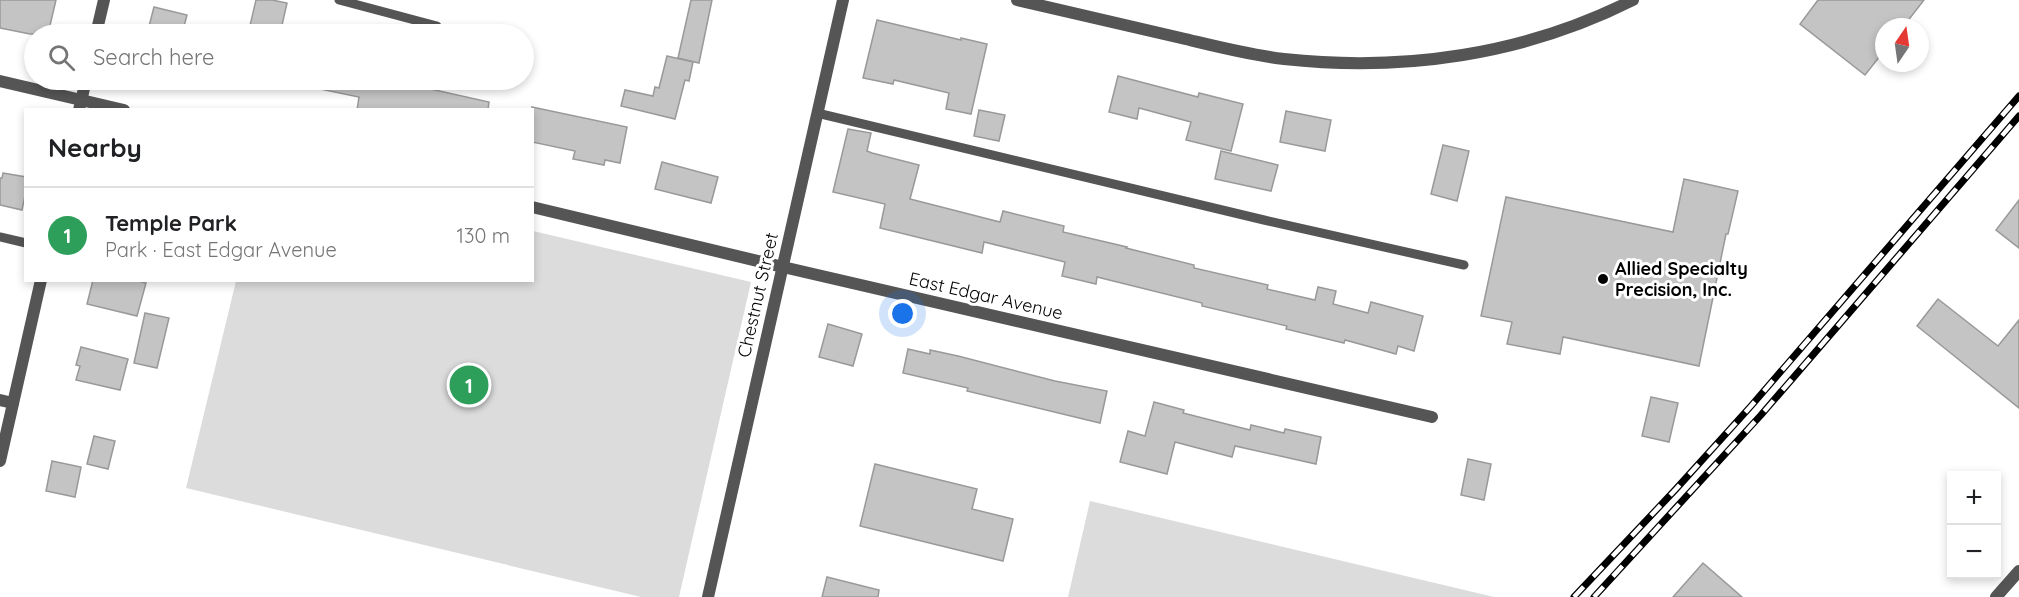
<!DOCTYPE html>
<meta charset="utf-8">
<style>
:root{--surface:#fff;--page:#f2f2f2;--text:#202124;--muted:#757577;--line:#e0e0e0;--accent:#000}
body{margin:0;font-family:Quicksand,sans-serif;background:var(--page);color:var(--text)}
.controls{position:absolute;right:18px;bottom:18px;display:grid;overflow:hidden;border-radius:0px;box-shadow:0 3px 9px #0003}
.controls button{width:54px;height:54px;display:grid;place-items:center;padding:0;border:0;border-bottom:2px solid var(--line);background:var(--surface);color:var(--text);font:30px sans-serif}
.compass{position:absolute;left:1875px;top:18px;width:54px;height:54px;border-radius:50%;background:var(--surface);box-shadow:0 3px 9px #0003;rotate:13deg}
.you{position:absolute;left:903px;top:314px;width:21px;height:21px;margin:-15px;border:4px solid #fff;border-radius:50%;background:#1a73e8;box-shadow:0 0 0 9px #1a73e833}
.badge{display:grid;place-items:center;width:39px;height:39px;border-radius:50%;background:var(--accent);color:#fff;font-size:20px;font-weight:700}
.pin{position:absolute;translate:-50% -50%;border:3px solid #fff;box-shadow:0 2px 6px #0006}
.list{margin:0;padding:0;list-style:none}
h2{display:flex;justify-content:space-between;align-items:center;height:78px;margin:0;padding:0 24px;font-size:26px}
h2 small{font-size:20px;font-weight:400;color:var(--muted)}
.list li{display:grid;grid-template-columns:39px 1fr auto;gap:18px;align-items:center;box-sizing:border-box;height:96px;padding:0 24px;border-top:2px solid var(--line)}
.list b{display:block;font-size:22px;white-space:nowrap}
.list p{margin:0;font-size:20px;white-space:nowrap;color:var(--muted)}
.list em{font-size:20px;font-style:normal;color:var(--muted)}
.icon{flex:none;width:33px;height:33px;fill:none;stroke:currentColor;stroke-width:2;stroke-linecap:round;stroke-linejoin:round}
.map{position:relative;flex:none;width:2019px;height:597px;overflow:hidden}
.search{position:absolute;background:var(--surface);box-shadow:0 3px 9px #0003;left:24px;top:24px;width:510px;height:66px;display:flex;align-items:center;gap:15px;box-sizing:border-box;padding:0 21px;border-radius:33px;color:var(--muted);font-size:22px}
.panel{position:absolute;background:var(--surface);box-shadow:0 3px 9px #0003;left:24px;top:108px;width:510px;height:174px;border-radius:0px}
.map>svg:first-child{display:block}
.green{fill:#dcdcdc}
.building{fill:#c4c4c4;stroke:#999;stroke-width:1.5}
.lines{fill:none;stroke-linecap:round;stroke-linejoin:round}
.service{stroke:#555;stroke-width:9}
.minor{stroke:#555;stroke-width:12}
.tertiary{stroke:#555;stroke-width:12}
.rail-casing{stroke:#000;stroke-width:7}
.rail{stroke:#fff;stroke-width:4.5;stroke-dasharray:14;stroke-linecap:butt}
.poi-dot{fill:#000;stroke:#fff;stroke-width:2}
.labels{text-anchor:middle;stroke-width:6;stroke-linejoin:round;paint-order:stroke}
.poi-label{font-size:18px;font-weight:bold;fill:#000;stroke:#fff;text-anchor:start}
.street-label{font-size:18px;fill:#000;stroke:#fff}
</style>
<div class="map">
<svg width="2019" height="597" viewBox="0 0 2019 597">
<rect width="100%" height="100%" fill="#fff"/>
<g class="green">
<path d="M533 231 751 282 679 597H641L186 488 236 281 532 280Z"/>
<path d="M1090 501 1494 597H1068Z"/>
</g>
<g class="building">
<path d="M0 0H56L48 34H30L0 28Z"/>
<path d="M256 0H272L287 3 280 34H248Z"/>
<path d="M691 0H712L699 63 678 58Z"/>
<path d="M1818 0H1924L1903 27H1884V51L1865 75 1800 24Z"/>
<path d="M154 7 187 15 182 34H147Z"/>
<path d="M877 20 961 40V38L987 44 971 114 946 109 949 93 894 80 893 84 863 78Z"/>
<path d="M667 56 693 62 689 81 685 80 675 119 621 106 625 90 653 96 655 87 659 88Z"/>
<path d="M1118 76 1198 97 1199 93 1243 104 1231 151 1186 140 1191 122 1139 108 1137 119 1109 112Z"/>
<path d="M316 80H409L408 84 489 102 488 110H357L359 97 315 88Z"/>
<path d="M532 107 627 127 620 163 605 160 604 165 573 159 575 151 532 142Z"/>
<path d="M979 110 1005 115 999 141 974 136Z"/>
<path d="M1286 111 1331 120 1325 151 1280 142Z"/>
<path d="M848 129 871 133 867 151 872 153 919 165 910 199 1000 222 1003 211 1064 226 1063 232 1127 247 1126 248 1194 265V268L1268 285 1267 289 1315 300 1318 287 1336 291 1333 304 1368 313 1371 302 1423 316 1414 351 1398 346 1396 354 1345 340 1344 343 1286 329 1287 326 1202 306V303L1097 277 1096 284 1062 276 1065 262 984 242 982 253 880 228 885 204 833 192Z"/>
<path d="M1443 145 1469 151 1457 201 1431 194Z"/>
<path d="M1221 151 1278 165 1271 191 1215 179Z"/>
<path d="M662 162 718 177 711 203 655 189Z"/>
<path d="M3 173 26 177V191L22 210 0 205V178H2Z"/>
<path d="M1684 179 1738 191 1728 234H1726L1699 366 1563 337 1560 354 1507 344 1512 322 1481 316 1506 197 1673 232Z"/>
<path d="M2019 200V248L1996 230Z"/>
<path d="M93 280H135L146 283 137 316 87 304Z"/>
<path d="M1938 299 1998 346 2019 320V408L1917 326Z"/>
<path d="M145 313 169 318 157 368 134 363Z"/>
<path d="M828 324 862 334 853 366 819 357Z"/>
<path d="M81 347 128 359 120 390 76 380 80 366 76 365Z"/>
<path d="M908 349 930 354V350L958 356 1055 381 1107 391 1100 423 967 391 968 388 903 373Z"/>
<path d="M1651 397 1678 403 1669 442 1642 436Z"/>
<path d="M1154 402 1184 410 1183 413 1250 430 1251 425 1284 433 1285 429 1321 437 1316 464 1235 446 1232 457 1175 442 1167 474 1120 462 1128 431 1145 436Z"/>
<path d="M94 436 115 441 108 469 87 464Z"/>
<path d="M1468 459 1491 464 1484 500 1461 495Z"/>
<path d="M52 461 81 467 75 497 46 491Z"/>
<path d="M875 464 977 489 972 509 1013 519 1003 561 860 526Z"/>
<path d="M1703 563 1742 597H1673Z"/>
<path d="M827 577 879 590 878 597H822Z"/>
</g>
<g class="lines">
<g class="service">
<path d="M339 0 437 26"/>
<path d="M817 113 1264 220 1464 265"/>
<path d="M0 237 26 243"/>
</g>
<g class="minor">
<path d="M1017 0C1072 13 1127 25 1181 38 1215 46 1249 55 1284 59 1404 72 1524 55 1633 0"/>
<path d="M0 81 124 110"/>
<path d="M532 207 783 267 1432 417"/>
<path d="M0 400 13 403"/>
<path d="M708 597 843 0"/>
</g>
<g class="tertiary">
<path d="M96 34 104 0"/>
<path d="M79 110 86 80"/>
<path d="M0 461 41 280"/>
<path d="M1996 597 2019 571"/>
</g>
<g class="rail-casing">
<g id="rail">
<path d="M1574 597 1676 489 1751 406 2019 96"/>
<path d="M1594 597 1761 415 2019 116"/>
</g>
</g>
<use href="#rail" class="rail"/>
</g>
<circle class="poi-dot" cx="1603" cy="279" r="6"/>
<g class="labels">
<g class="poi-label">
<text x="1615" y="275">Allied Specialty<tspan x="1615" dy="21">Precision, Inc.</tspan></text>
</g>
<g class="street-label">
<text transform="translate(758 295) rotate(-77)" y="6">Chestnut Street</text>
<text transform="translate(986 296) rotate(13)" y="6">East Edgar Avenue</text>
</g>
</g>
</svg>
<div class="controls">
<button>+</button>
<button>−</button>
</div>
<svg class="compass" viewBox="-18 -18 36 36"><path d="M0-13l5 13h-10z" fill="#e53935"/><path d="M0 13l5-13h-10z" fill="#757577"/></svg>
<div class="you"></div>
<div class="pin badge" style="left:469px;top:385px;background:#2e9e5b">1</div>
<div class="search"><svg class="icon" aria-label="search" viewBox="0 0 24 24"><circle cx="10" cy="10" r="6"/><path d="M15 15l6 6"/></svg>Search here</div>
<section class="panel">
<h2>Nearby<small></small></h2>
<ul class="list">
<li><span class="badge" style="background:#2e9e5b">1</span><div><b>Temple Park</b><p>Park · East Edgar Avenue</p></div><em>130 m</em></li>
</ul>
</section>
</div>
